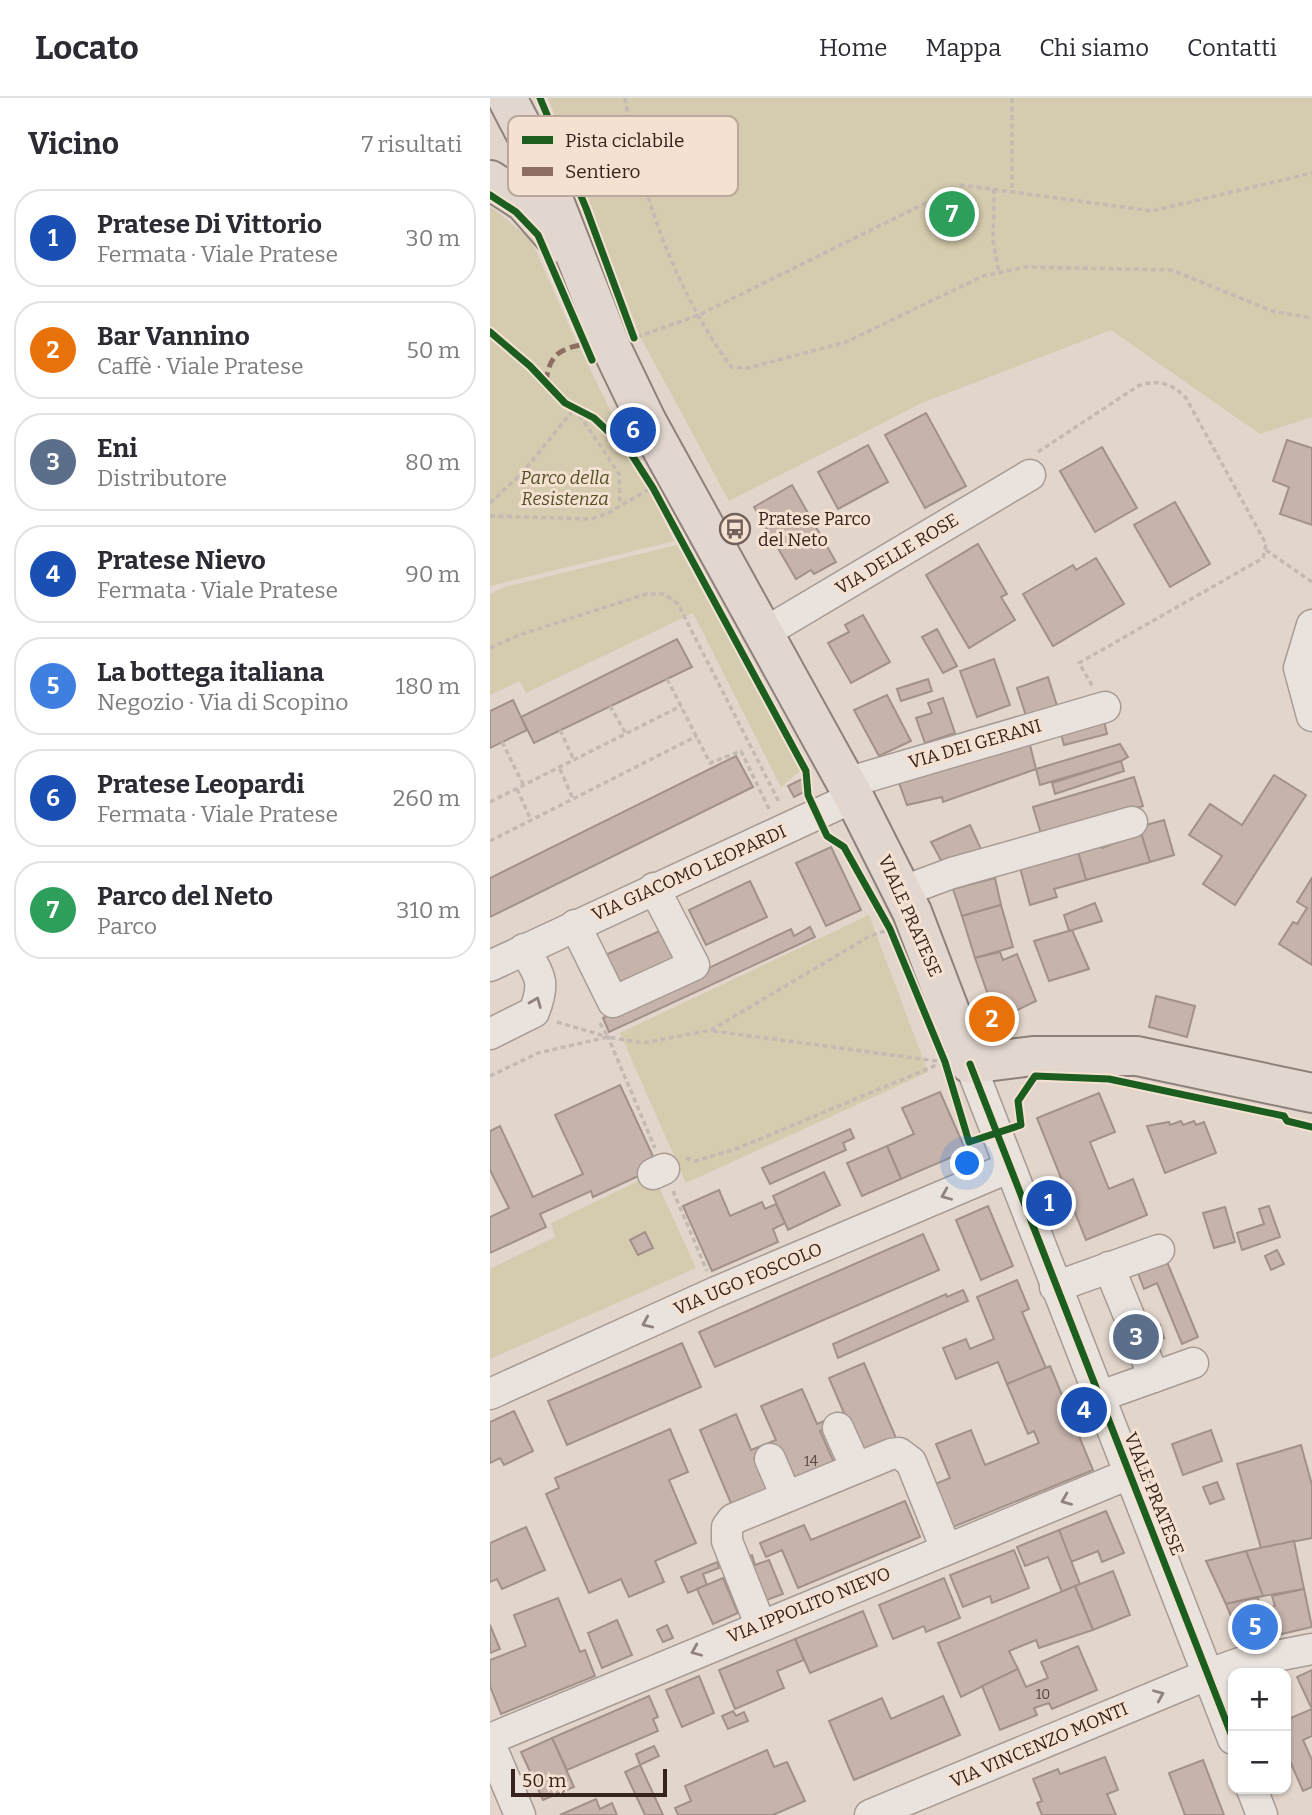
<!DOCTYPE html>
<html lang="it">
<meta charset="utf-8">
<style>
:root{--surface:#fff;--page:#f7f7f7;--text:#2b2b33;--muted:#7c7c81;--line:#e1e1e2;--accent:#1a73e8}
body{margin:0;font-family:Bitter,serif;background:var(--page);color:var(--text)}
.controls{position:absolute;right:21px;bottom:21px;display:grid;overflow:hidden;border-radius:14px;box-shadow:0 2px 5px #0004}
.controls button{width:63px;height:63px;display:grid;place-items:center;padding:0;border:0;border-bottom:2px solid var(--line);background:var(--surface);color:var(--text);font:35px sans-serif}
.scale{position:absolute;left:21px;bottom:18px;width:156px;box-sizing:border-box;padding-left:7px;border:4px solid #36231d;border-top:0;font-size:19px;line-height:24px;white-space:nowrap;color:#36231d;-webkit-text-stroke:5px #f4e1d1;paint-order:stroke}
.you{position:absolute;left:478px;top:1066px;width:24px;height:24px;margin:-18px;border:5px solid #fff;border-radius:50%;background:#1a73e8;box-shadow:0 0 0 10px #1a73e833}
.badge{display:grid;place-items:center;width:46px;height:46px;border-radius:50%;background:var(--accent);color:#fff;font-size:23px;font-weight:700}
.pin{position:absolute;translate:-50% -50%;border:4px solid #fff;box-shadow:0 2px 7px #0006}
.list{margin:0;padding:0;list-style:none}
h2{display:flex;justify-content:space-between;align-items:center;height:91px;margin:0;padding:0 28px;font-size:30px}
h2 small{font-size:23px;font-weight:400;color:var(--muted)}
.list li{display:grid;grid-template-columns:46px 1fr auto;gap:21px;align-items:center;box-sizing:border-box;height:98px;margin:0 14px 14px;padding:0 14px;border:2px solid var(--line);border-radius:28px}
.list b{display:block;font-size:26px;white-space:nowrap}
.list p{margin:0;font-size:23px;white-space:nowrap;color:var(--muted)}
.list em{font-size:23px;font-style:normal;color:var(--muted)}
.map{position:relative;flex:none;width:822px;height:1717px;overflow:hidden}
header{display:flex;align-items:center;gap:42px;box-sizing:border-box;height:98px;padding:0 35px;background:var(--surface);border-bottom:2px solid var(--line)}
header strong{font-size:33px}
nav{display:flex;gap:38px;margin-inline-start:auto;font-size:24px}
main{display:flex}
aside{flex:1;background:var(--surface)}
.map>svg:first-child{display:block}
.green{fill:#d5cbae}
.building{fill:#c6b3ac;stroke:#a2918b;stroke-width:2}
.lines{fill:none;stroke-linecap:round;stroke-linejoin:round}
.minor-casing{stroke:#a79b94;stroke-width:33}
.major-casing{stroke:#8d817b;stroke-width:42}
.path{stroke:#c3bab4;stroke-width:3.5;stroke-dasharray:5 3.5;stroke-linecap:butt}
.minor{stroke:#eae3dd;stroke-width:30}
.major{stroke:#e2d7ce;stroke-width:38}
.quiet{stroke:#8d6e63;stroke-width:5;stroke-dasharray:10 5;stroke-linecap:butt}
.cycleway-casing{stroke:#f4e1d1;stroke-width:11}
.cycleway{stroke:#1b5e20;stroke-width:7}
.oneway{stroke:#90837d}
.labels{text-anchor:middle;stroke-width:6;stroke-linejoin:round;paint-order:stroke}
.number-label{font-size:14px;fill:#5a4741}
.park-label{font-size:18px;font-style:italic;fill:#515124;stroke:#f4e1d1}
.poi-label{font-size:18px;fill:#36231d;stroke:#f4e1d1;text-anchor:start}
.street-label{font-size:18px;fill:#36231d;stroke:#f4e1d1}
.key{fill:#f4e1d1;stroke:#bba89b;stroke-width:2}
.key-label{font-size:19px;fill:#36231d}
</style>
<header>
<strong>Locato</strong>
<nav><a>Home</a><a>Mappa</a><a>Chi siamo</a><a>Contatti</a></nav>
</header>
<main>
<aside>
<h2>Vicino<small>7 risultati</small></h2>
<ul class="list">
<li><span class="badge" style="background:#1a4fb4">1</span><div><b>Pratese Di Vittorio</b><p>Fermata · Viale Pratese</p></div><em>30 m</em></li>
<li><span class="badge" style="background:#e8710a">2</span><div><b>Bar Vannino</b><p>Caffè · Viale Pratese</p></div><em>50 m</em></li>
<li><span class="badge" style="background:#5c6f8a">3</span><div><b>Eni</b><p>Distributore</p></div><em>80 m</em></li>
<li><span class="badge" style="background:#1a4fb4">4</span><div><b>Pratese Nievo</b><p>Fermata · Viale Pratese</p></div><em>90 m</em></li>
<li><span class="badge" style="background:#3f7fe0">5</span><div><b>La bottega italiana</b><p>Negozio · Via di Scopino</p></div><em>180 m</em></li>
<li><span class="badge" style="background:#1a4fb4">6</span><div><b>Pratese Leopardi</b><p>Fermata · Viale Pratese</p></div><em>260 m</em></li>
<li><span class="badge" style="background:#2e9e5b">7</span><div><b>Parco del Neto</b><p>Parco</p></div><em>310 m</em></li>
</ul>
</aside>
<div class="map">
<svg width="822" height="1717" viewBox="0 0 822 1717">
<rect width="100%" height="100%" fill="#e2d5cb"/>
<g class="green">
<path d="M58 0H822V319L770 336 621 232 432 305 239 403 150 238Z"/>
<path d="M0 108 41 142 82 234 184 443 0 488Z"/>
<path d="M187 447 311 672 291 689 203 515 36 595 30 583 0 597V496L15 489Z"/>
<path d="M379 817 438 974 196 1085 130 935Z"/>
<path d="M163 1076 206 1170 0 1261V1171L65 1139 61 1125Z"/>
</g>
<g class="building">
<path d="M436 315 476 388 435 410 395 337Z"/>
<path d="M797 342 822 350V427L790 416 799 389 783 383Z"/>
<path d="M378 347 398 384 348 411 328 374Z"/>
<path d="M612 349 647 410 605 434 570 373Z"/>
<path d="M302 387 346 464 324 476 321 472 306 481 264 409Z"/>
<path d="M685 404 720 466 680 489 644 427Z"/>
<path d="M488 446 517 496 511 499 525 522 479 550 436 477Z"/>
<path d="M606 460 634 506 563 548 533 496 583 467 586 472Z"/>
<path d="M373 517 400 564 361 585 338 545 359 534 355 527Z"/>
<path d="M447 531 467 568 453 575 432 539Z"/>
<path d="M187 541 202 569 44 645 31 619Z"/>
<path d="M504 561 520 607 487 619 470 573Z"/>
<path d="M558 579 569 614 538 624 527 590Z"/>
<path d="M438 581 442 593 411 603 407 591Z"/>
<path d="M397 597 421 643 389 658 364 612Z"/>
<path d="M453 600 465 635 435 645 426 620 442 615 438 605Z"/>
<path d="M23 602 37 632 0 650V613Z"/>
<path d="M613 618 617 636 574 647 569 629Z"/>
<path d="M537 635 546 671 453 704 452 699 417 707 408 682Z"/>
<path d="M630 646 638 659 631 663 550 687 546 671Z"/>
<path d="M246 658 263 689 0 819V780Z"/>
<path d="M631 663 634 673 565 696 562 685Z"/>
<path d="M784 677 816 697 745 807 713 786 732 758 699 737 720 706 752 727Z"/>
<path d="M644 679 653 708 552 739 543 709Z"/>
<path d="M312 681 318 692 304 699 298 688Z"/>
<path d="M674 722 684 757 660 764 649 729Z"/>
<path d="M480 727 495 760 456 771 441 744Z"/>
<path d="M651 735 660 764 596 782 588 753 610 747 612 750Z"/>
<path d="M341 749 371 812 336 828 306 765Z"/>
<path d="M587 750 596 782 564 791 567 799 540 807 529 766Z"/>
<path d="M505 780 511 807 472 818 463 791Z"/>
<path d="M822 780V867L789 846 803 824 807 826 817 810 807 804Z"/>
<path d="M260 783 277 819 216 847 199 812Z"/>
<path d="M605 805 612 823 579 833 574 817Z"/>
<path d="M511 807 523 849 485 860 472 818Z"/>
<path d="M320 829 325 839 119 934 113 920 301 831 304 838Z"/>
<path d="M172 832 191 867 131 893 113 858Z"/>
<path d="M582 832 599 871 559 883 544 843Z"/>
<path d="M510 854 513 862 527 856 546 903 507 922 485 860Z"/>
<path d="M666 898 705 908 697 939 659 929Z"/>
<path d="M130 987 168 1069 103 1099 101 1093 50 1116 56 1129 0 1155V1119L19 1110 0 1072V1033L10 1028 43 1099 93 1076 65 1017Z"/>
<path d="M450 994 476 1053 411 1081 397 1048 424 1036 412 1010Z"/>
<path d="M609 995 625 1034 600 1044 619 1091 643 1081 657 1117 596 1142 547 1020Z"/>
<path d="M691 1023 693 1027 704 1023 706 1027 714 1024 726 1055 675 1075 657 1028 679 1024 680 1027Z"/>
<path d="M360 1031 364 1040 353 1045 356 1052 280 1086 272 1070Z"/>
<path d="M397 1048 411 1081 372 1098 357 1065Z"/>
<path d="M334 1074 350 1107 298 1132 283 1098Z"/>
<path d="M229 1092 240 1118 272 1104 275 1111 286 1106 295 1125 283 1131 288 1144 222 1173 193 1108Z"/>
<path d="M498 1108 523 1168 491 1182 466 1122Z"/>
<path d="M779 1108 790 1139 752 1152 747 1135 774 1126 769 1111Z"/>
<path d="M735 1109 745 1144 724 1150 713 1115Z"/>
<path d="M155 1134 163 1150 148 1157 140 1142Z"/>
<path d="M433 1136 449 1172 225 1269 209 1234Z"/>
<path d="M787 1152 794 1166 781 1172 775 1158Z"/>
<path d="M675 1159 708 1239 692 1246 667 1185 654 1191 646 1170Z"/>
<path d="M527 1182 539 1211 532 1214 556 1270 517 1286 508 1264 466 1281 453 1250 476 1241 480 1251 504 1241 487 1199Z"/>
<path d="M473 1192 478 1203 348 1260 343 1246 456 1196 457 1199Z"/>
<path d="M670 1227 674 1240 635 1253 631 1240Z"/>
<path d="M192 1245 211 1289 77 1347 58 1303Z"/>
<path d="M374 1265 406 1340 371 1355 357 1322 330 1333 346 1369 305 1386 290 1349 264 1360 279 1395 243 1410 210 1332 246 1316 261 1352 286 1342 271 1308 312 1291 327 1326 354 1315 339 1280Z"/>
<path d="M560 1268 603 1372 453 1433 435 1390 460 1380 446 1346 481 1332 495 1367 549 1345 544 1333 538 1336 517 1286Z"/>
<path d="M24 1313 43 1353 14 1367 10 1360 0 1365V1324Z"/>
<path d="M180 1331 198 1374 179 1382 206 1445 165 1463 174 1484 139 1499 131 1481 99 1495 56 1396 69 1390 65 1380Z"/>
<path d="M721 1332 732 1363 693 1377 682 1346Z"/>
<path d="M811 1347 822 1387V1440L771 1450 747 1366Z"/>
<path d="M727 1384 734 1401 720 1406 713 1389Z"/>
<path d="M415 1403 430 1439 308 1490 292 1452 276 1459 270 1445 314 1427 321 1442Z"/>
<path d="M616 1413 634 1455 612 1464 608 1453 581 1464 569 1432Z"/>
<path d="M36 1429 55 1472 12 1491 7 1481 0 1484V1445Z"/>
<path d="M569 1432 590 1486 572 1494 558 1459 535 1468 527 1449Z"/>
<path d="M804 1443 814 1491 773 1498 756 1453Z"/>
<path d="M524 1452 539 1490 502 1505 500 1498 473 1509 460 1477Z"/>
<path d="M756 1453 773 1498 736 1506 716 1463Z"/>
<path d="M262 1457 265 1467 279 1462 293 1496 266 1506 248 1463Z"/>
<path d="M227 1464 229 1470 213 1476 217 1487 198 1495 191 1479Z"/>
<path d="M623 1473 640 1517 603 1532 585 1488Z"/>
<path d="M233 1480 248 1515 223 1526 207 1491Z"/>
<path d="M454 1480 470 1520 436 1534 434 1528 403 1541 389 1507Z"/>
<path d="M585 1488 603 1532 549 1550 546 1542 519 1553 528 1571 471 1599 448 1545Z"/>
<path d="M814 1491 822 1529 752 1545 736 1506 768 1499 770 1512 785 1508 782 1498Z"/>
<path d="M68 1500 90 1554 95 1552 105 1578 11 1616 0 1588V1562L36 1548 24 1517Z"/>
<path d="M373 1513 387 1548 320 1575 305 1541Z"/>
<path d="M127 1522 142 1557 112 1570 98 1535Z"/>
<path d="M0 1527 10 1551 0 1555Z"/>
<path d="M177 1527 183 1540 173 1544 167 1532Z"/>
<path d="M305 1541 314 1562 287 1573 294 1590 245 1611 229 1572Z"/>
<path d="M588 1548 607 1592 562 1611 559 1605 544 1610 547 1617 510 1632 492 1588 528 1571 536 1589 558 1580 551 1564Z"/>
<path d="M822 1572V1611L807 1579Z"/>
<path d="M209 1578 224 1615 192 1629 176 1592Z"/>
<path d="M159 1598 168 1619 163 1621 168 1633 77 1672 62 1640Z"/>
<path d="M453 1598 470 1637 364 1682 339 1623 392 1600 401 1621Z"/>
<path d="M822 1611V1638L813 1642 822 1662V1689L813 1693 796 1654V1622Z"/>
<path d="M243 1613 246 1618 254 1614 258 1623 238 1631 232 1618Z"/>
<path d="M62 1640 84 1689 53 1702 31 1654Z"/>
<path d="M164 1648 169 1658 150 1667 146 1656Z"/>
<path d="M277 1652 284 1669 297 1664 315 1703 283 1717H188L185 1710 201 1703 195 1688Z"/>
<path d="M615 1659 628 1692 617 1696 626 1717H552L547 1705 552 1703 543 1681 568 1671 570 1676Z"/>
<path d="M713 1662 734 1717H695L679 1675Z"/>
<path d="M150 1667 173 1717H155L135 1674Z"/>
<path d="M106 1701 110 1711 122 1705 127 1717H70Z"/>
</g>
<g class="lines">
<g class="minor-casing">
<g id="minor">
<path d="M822 527 809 570 822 618"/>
<path d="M274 535 540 377"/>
<path d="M356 685 615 609"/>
<path d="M411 794 462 775 642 724"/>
<path d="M85 827 123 904 204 867 164 790"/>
<path d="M0 868 364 699"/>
<path d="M0 936 44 914C56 883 50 878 34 851"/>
<path d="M480 966 743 1641"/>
<path d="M163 1076 174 1071"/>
<path d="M619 1169 664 1279"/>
<path d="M565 1189 669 1152"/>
<path d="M0 1296 226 1194 518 1070"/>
<path d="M608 1299 703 1265"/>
<path d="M348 1330 366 1370"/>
<path d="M280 1361 296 1398"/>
<path d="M270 1526 237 1443V1429L243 1421 401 1356 409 1355 421 1364 456 1451"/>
<path d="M0 1641 639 1376"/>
<path d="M0 1646 30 1717"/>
<path d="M762 1691 772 1717"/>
<path d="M380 1717 719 1576 750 1565 822 1551"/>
</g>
</g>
<g class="major-casing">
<g id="major">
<path d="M17 0 44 52 122 251 157 324 364 699 422 814 480 966 543 958H647L822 995"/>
<path d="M0 82 34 104 70 145"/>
</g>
</g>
<g class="path">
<path d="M135 0C151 96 184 190 241 269L258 270 356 244 493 178 536 169 682 172 782 213 822 220"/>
<path d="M522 0V94"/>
<path d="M504 91 503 142 509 175"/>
<path d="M147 239 209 217 472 87 662 113 822 75"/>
<path d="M548 354 648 288C667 281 682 285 696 300L776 446 773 460 589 565 603 589"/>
<path d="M0 405 33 374 85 310 129 376 130 405"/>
<path d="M0 418 101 421 116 416 161 390"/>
<path d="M776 452 822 484"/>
<path d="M0 550 29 537 156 496H174L188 506 290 706"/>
<path d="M177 581 220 665 251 653 279 711"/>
<path d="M120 608 136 636"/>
<path d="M70 632 84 662"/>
<path d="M12 644 34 688"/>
<path d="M70 671 83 701"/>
<path d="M27 691 41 722"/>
<path d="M0 704 191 608"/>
<path d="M0 743 207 638"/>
<path d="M67 924 118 939 165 1050"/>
<path d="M110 925 118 939"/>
<path d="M223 933 447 963"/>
<path d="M0 978 48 955 118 939 153 945 221 932 380 838 398 832"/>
<path d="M196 1060 205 1063 246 1051 449 966"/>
<path d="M183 1093 217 1173"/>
</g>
<use href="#minor" class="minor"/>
<use href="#major" class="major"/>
<path class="quiet" d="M56 284C59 257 69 251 95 246"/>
<g class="cycleway-casing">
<g id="cycleway">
<path d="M50 0 96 110 144 240"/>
<path d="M0 97 26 114 48 137 102 262"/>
<path d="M0 234 40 268 75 305 104 320 140 354 163 390 316 673 318 697 337 738 354 749 400 831 455 964 479 1044 531 1027 528 1003 545 978 619 981 794 1018 797 1023 822 1029"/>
<path d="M480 966 743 1641"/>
</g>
</g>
<use href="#cycleway" class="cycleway"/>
</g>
<defs><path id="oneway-chevron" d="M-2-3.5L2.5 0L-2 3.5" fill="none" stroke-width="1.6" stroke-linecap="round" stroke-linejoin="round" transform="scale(1.75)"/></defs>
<g class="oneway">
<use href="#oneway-chevron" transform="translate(46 904) rotate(-68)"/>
<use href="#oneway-chevron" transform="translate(456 1097) rotate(157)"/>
<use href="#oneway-chevron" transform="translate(157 1225) rotate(156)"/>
<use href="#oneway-chevron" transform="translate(576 1402) rotate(158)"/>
<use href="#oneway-chevron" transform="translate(206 1553) rotate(157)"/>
<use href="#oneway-chevron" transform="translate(669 1597) rotate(-23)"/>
</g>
<defs>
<g id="bus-ring" transform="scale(1.575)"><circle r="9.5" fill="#f4e1d1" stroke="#72615a" stroke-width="1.5"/><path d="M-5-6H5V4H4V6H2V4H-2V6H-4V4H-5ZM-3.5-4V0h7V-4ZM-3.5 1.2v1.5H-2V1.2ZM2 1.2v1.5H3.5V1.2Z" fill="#72615a"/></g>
</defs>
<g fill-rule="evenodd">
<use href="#bus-ring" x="245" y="431"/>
</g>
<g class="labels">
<g class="number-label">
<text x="321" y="1368">14</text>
<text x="553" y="1601">10</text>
</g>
<g class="park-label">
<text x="75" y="386">Parco della<tspan x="75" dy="21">Resistenza</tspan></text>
</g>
<g class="poi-label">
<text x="268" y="427">Pratese Parco<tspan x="268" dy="21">del Neto</tspan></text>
</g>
<g class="street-label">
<text transform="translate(407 456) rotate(-31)" y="6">VIA DELLE ROSE</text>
<text transform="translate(485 646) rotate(-16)" y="6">VIA DEI GERANI</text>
<text transform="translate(199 775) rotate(-24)" y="6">VIA GIACOMO LEOPARDI</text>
<text transform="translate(420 818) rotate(66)" y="6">VIALE PRATESE</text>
<text transform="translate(258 1181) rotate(-23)" y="6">VIA UGO FOSCOLO</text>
<text transform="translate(664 1396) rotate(68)" y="6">VIALE PRATESE</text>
<text transform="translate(319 1507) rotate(-22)" y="6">VIA IPPOLITO NIEVO</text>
<text transform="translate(549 1647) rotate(-23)" y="6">VIA VINCENZO MONTI</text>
</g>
</g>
<rect x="18" y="18" width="230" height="80" rx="10" class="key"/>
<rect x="32" y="38" width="31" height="8" fill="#1b5e20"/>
<rect x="32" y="69" width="31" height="9" fill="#8d6e63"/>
<g class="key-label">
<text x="75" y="49">Pista ciclabile</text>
<text x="75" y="80">Sentiero</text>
</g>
</svg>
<div class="controls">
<button>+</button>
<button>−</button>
</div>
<div class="scale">50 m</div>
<div class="you"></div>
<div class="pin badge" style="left:559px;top:1105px;background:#1a4fb4">1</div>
<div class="pin badge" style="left:502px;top:921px;background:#e8710a">2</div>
<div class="pin badge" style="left:646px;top:1239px;background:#5c6f8a">3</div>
<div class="pin badge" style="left:594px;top:1312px;background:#1a4fb4">4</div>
<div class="pin badge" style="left:765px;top:1529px;background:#3f7fe0">5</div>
<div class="pin badge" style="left:143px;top:332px;background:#1a4fb4">6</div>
<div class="pin badge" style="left:462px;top:116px;background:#2e9e5b">7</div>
</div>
</main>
